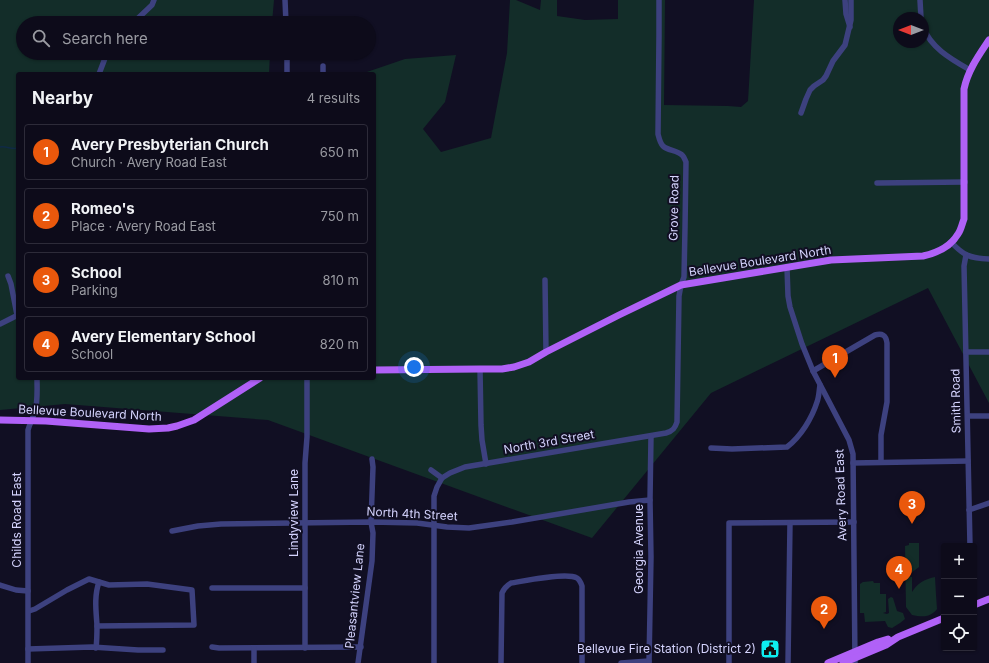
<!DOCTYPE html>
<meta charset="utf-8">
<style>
:root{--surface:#0d0b1a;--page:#1b1927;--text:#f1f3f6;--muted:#9a9ba2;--line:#2d2b39;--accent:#ea580c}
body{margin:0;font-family:Inter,sans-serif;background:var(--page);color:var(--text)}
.controls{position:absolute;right:12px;bottom:12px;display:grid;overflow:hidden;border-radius:4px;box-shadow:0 1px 3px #0004}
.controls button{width:36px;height:36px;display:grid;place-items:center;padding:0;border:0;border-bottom:1px solid var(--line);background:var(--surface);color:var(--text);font:20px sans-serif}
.compass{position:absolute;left:893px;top:12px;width:36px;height:36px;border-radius:50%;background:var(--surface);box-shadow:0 1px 3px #0004;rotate:270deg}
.you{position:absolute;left:414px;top:367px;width:14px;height:14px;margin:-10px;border:3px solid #fff;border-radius:50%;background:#1a73e8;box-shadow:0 0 0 6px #1a73e833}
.badge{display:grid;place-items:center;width:26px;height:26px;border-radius:50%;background:var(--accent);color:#fff;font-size:13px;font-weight:700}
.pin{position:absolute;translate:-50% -33px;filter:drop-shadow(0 1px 2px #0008)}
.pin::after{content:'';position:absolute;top:21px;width:14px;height:12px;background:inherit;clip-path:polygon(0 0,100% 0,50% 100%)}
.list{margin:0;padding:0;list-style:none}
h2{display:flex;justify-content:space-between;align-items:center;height:52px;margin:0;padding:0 16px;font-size:17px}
h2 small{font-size:13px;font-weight:400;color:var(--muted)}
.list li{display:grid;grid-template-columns:26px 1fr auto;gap:12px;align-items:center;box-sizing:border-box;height:56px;margin:0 8px 8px;padding:0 8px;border:1px solid var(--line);border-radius:4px}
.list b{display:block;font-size:15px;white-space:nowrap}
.list p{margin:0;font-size:13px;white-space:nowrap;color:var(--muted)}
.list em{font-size:13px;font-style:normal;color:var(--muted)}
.icon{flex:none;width:22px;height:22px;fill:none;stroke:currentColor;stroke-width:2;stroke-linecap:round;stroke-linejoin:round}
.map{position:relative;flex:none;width:989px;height:663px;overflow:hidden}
.search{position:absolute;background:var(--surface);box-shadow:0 1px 3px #0004;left:16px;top:16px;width:360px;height:44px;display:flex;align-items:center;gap:10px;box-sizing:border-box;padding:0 14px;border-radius:22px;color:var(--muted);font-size:15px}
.panel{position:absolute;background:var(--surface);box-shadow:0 1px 3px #0004;left:16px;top:72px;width:360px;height:308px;border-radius:4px}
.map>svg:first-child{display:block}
.green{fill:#132d29;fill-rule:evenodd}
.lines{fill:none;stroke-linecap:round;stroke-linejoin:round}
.stream{stroke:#102a46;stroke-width:1.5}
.minor{stroke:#3d417f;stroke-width:5.5}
.major{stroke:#b061f7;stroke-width:7}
.labels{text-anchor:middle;stroke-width:4;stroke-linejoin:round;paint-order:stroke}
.street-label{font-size:12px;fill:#d4d3fd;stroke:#110f23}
.poi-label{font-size:12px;fill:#d4d3fd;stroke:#110f23;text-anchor:end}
</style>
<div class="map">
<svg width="989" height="663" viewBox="0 0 989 663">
<rect width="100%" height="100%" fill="#110f23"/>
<g class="green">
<path d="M0 0H274L272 23H23V53H270L269 74H18V378H374V74H361L405 59 456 55 445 102 423 129 441 152 491 138 507 53 510 0H516L540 10 541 0H557V16L585 20 618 19V0H665L664 105 728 106 741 107 748 101 754 0H989V403L928 288 711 393 592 538 268 420 65 404 0 410ZM899 18H923V42H899Z"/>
<path d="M909 543H919V567L907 576 912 577V592C919 582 923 580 935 577L936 595 937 609C930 618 922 617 912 615L906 607 905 546 909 545Z"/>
<path d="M873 581 874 583H880V594H886V612L883 613 887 614 889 613 888 599 891 597 893 598 897 611 903 613 905 619 900 623 892 628 888 627 885 621 865 622 864 613H860V584L863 582Z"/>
</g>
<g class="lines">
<path class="stream" d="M0 147C8 146 11 150 18 148"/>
<g class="minor">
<path d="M285 0 286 23"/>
<path d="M845 0 846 14 850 27"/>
<path d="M920 0 921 18"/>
<path d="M133 23 152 5 154 0"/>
<path d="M923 27C931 48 951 59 970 70"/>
<path d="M287 53V74"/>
<path d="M323 66V74"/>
<path d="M99 74 107 53"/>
<path d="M801 113 806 99 810 90 814 86 823 80 826 76 833 61 845 45 851 20V0"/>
<path d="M877 183 965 182"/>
<path d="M951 242C964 256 970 258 989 259"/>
<path d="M966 255 964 266 970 546"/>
<path d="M787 268 788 296 790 307 802 344 813 371 849 440 853 454 855 663"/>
<path d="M8 276 11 284 17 315"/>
<path d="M545 280 546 352"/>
<path d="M0 324 18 315"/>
<path d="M966 352H989"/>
<path d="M480 369 481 425 482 440 486 464"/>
<path d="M813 371 875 335C882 333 886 335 887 343V402L881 435V462"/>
<path d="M968 416H989"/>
<path d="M711 448 732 449 787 447C801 436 812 418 817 402 819 397 819 391 820 385"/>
<path d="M853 463 968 461"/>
<path d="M431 470 442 478 450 473 465 467 666 433C673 431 675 428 677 422L679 296 681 285 684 277 685 228 686 162C685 160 684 157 683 156 678 150 668 151 663 146 660 143 659 138 658 134L659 35V0"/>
<path d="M969 510 989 503"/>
<path d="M172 531 198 526 221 524 371 522 417 523 447 527 469 528 512 522 629 502 650 500"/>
<path d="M0 585 16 590 28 591"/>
<path d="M212 588H305"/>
<path d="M29 611 35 609 67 590 89 579 109 585 147 584 192 590 194 625 97 626"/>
<path d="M212 647 219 648 361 647"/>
<path d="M96 648C97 640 97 632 97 625 96 611 94 596 99 582"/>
<path d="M254 648V663"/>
<path d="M305 648V463L307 437V378"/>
<path d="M28 649 92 647 138 650H163"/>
<path d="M28 663V430C30 423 33 418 35 411 38 401 37 389 37 378"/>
<path d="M358 663 372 561 373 533 371 522 373 467 372 459"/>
<path d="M434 663V496L437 487 442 478"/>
<path d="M501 663 502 593C504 588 506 586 511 583 524 581 567 572 577 578 580 580 581 583 582 586V663"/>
<path d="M621 663 649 661"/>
<path d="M649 663 651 557 650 500 651 436"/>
<path d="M729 663V523L854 522"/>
<path d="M788 663 790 523"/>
</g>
<g class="major">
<path d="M374 370 480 369H502L514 367 529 362 546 352 619 315 681 285 831 260 923 256C937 253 951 246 958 234 961 230 962 224 964 219V89C968 70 979 55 989 40"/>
<path d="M0 420 46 421 149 429 168 428 177 426 194 420 260 378"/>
<path d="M974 605 989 599"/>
<path d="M828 663 878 642 888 639"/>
<path d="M843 663 886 645 898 637 944 618"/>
</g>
</g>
<defs>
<g id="civic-square" transform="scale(1)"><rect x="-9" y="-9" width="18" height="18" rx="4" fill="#0deff0" stroke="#110f23"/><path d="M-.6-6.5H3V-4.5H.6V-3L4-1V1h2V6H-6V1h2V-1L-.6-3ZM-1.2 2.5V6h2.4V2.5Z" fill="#111"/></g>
</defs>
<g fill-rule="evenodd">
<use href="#civic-square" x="770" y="649"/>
</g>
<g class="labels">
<g class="street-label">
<text transform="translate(674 208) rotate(-89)" y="4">Grove Road</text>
<text transform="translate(760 261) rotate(-9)" y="4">Bellevue Boulevard North</text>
<text transform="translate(956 401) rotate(-91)" y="4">Smith Road</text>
<text transform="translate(90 413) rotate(3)" y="4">Bellevue Boulevard North</text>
<text transform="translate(549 442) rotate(-10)" y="4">North 3rd Street</text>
<text transform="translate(841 495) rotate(-92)" y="4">Avery Road East</text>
<text transform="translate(294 513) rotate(-90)" y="4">Lindyview Lane</text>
<text transform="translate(412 514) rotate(3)" y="4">North 4th Street</text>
<text transform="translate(17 520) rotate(-90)" y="4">Childs Road East</text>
<text transform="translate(639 549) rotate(-90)" y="4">Georgia Avenue</text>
<text transform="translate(355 596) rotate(-84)" y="4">Pleasantview Lane</text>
</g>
<g class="poi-label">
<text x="756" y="653">Bellevue Fire Station (District 2)</text>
</g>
</g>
</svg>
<div class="controls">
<button>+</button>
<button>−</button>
<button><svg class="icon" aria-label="locate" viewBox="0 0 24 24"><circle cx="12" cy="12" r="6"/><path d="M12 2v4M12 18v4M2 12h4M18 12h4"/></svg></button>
</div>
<svg class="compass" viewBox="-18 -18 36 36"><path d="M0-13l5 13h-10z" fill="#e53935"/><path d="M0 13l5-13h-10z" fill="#9a9ba2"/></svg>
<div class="you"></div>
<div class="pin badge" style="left:835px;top:378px">1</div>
<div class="pin badge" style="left:824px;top:629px">2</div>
<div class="pin badge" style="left:912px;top:524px">3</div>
<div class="pin badge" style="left:899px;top:589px">4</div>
<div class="search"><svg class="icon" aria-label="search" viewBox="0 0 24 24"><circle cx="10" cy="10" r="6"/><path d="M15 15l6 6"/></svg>Search here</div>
<section class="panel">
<h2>Nearby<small>4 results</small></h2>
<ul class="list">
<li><span class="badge">1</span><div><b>Avery Presbyterian Church</b><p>Church · Avery Road East</p></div><em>650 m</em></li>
<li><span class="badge">2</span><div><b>Romeo's</b><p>Place · Avery Road East</p></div><em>750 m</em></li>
<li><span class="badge">3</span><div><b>School</b><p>Parking</p></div><em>810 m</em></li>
<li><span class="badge">4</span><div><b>Avery Elementary School</b><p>School</p></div><em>820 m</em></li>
</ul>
</section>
</div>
